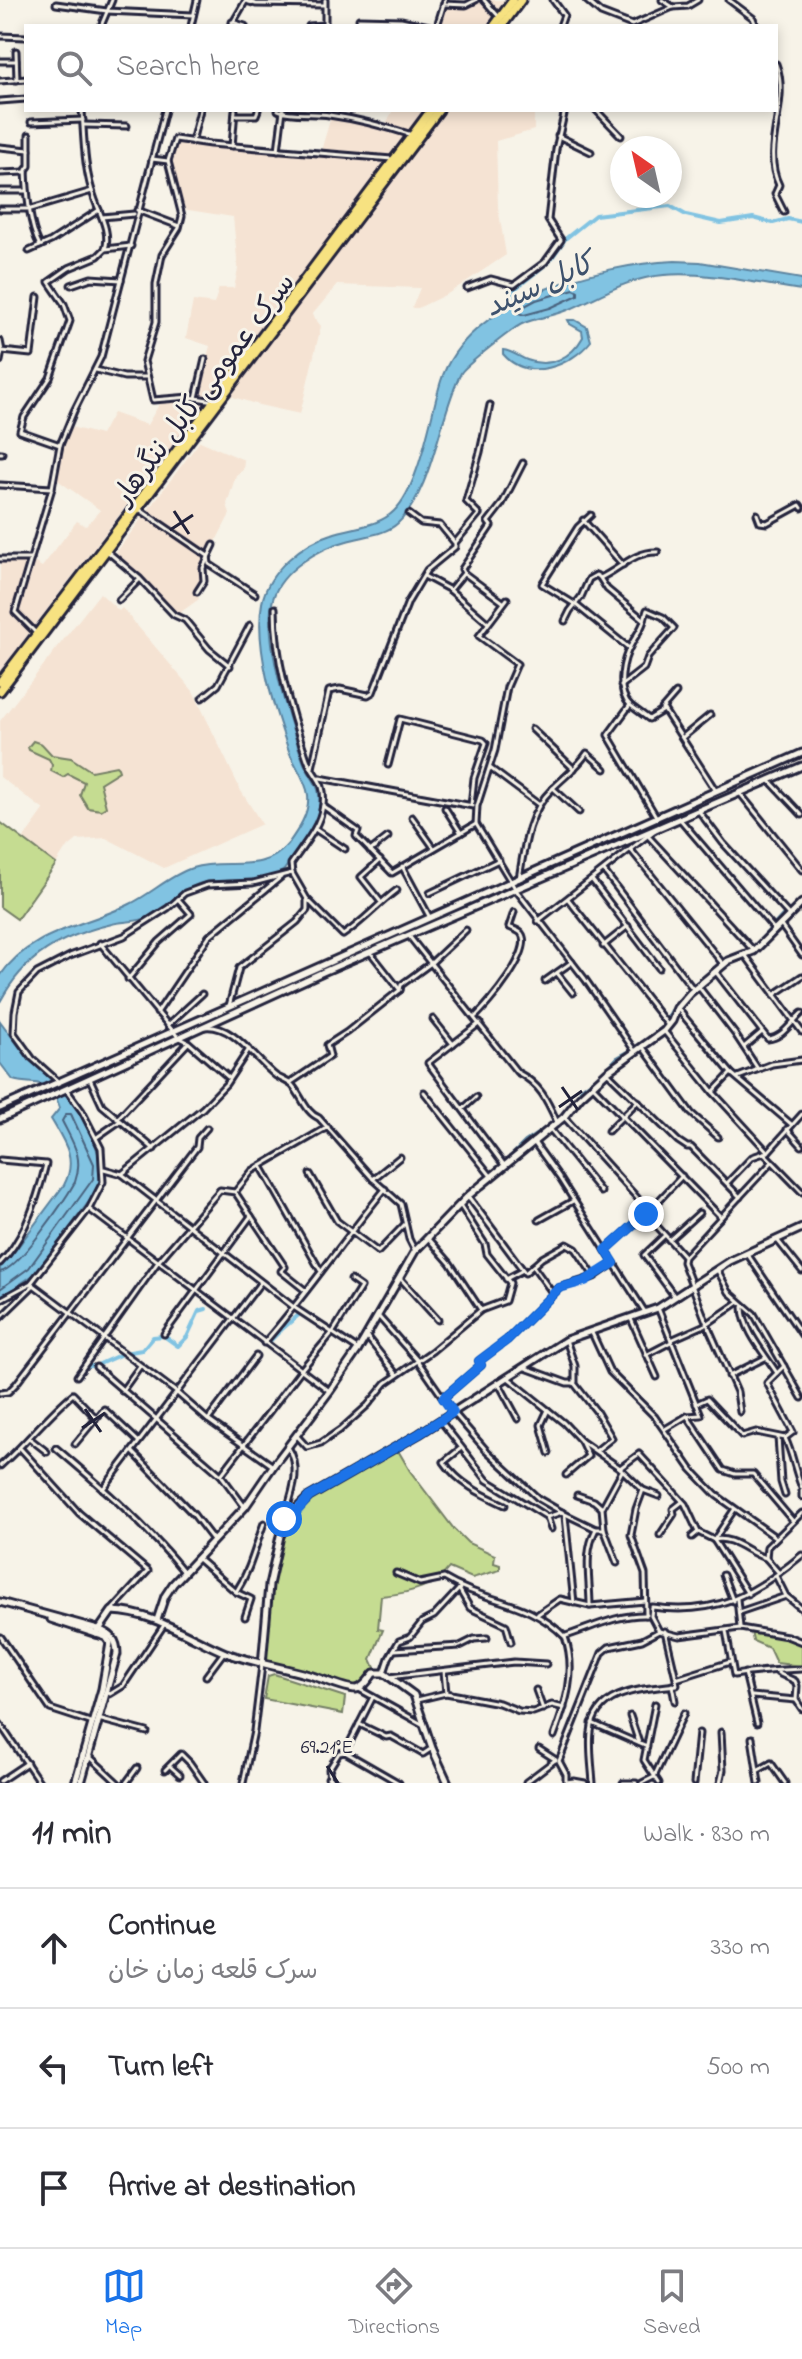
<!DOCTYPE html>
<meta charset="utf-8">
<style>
:root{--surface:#fff;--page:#f7f7f7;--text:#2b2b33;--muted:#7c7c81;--line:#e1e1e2;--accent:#1a73e8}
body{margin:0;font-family:"Indie Flower","Playpen Sans Arabic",sans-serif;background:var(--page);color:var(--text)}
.compass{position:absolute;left:610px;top:136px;width:72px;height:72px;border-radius:50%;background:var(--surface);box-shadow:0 4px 12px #0003;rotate:326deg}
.stop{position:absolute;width:24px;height:24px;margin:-18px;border:6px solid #1a73e8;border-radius:50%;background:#fff}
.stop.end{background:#1a73e8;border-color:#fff;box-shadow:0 2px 8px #0008}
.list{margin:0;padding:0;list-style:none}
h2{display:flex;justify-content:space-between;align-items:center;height:104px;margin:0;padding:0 32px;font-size:34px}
h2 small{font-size:26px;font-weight:400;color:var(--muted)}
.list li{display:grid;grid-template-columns:52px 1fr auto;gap:24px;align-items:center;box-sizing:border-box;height:120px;padding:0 32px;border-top:2px solid var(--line)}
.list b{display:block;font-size:30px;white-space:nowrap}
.list p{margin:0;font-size:26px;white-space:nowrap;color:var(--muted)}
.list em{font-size:26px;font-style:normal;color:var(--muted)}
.icon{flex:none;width:44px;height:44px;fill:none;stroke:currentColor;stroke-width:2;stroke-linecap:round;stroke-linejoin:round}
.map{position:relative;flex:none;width:802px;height:1783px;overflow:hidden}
.search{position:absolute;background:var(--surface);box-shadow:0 4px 12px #0003;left:24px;right:24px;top:24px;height:88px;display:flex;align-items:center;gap:20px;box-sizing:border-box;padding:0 28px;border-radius:0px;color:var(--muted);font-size:30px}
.sheet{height:464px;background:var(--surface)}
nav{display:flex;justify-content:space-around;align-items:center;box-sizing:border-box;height:112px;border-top:2px solid var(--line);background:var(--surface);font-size:22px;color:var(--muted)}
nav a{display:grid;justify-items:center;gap:4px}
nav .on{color:var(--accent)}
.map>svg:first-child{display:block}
.built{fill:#f5e3d3}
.green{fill:#c5dc91;stroke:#747f66;stroke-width:2}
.water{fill:#81c3e2;stroke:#5b839f;stroke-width:2}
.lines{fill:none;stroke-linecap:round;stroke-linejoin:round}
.shore{stroke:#48627e;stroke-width:2}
.stream{stroke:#5b839f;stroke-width:2}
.canal{stroke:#81c3e2;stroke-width:4}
.street-casing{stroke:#22223b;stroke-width:9}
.secondary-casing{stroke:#22223b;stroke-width:11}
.highway-casing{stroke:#22223b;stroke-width:13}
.street{stroke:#f7f3e8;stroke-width:3}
.secondary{stroke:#f7f3e8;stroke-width:5}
.highway{stroke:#f7e281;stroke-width:7}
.route{stroke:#1a73e8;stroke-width:10}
.ticks{fill:none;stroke:#22223b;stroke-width:3}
.labels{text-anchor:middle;stroke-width:6;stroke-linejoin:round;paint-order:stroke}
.street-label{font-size:28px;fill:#22223b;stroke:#f7f3e8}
.water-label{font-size:30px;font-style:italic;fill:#3e526d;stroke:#f7f3e8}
.ticks-label{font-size:20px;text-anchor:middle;fill:#22223b;stroke:#f7f3e8;stroke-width:6;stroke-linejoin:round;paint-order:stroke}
</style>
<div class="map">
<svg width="802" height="1783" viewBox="0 0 802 1783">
<rect width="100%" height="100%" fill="#f7f3e8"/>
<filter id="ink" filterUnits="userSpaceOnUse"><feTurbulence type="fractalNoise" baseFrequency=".0125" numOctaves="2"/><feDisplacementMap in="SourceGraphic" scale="16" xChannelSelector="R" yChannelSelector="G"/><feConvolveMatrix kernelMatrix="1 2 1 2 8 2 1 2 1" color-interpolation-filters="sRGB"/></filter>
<g filter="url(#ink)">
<g class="built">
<path d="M476 0H507L496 14 498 26H432L442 6H467Z"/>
<path d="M393 110H534V130L496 141 498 207 506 255 449 293 418 308H412L420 288 337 285 312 315 321 326 300 414 259 405 214 391 0 671V557H25L42 567 77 521 86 526 100 510 56 479 67 426 101 435 113 413 147 425 160 403 196 396 210 346 186 338 193 301 214 304 219 288H234L238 269 233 217 182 209 169 161 176 137 320 154 331 117 386 124Z"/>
<path d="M200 441 244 460 243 470 236 475 227 504 230 514 217 539 214 554 201 571 204 582 195 590 199 599 174 617 162 601 115 554Z"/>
<path d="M100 593 119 611 122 608 193 691 241 791 262 824 164 868 106 838 77 840 65 850 56 864 23 839 44 810 0 777V721Z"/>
</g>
<g class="green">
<path d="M33 741 42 744 52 755 71 758 91 771 116 766 118 768 119 771 100 783 106 807 101 810 88 808 80 795 84 782 68 774 63 777 51 771 52 765 49 759 29 750 28 747Z"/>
<path d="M0 822 56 864 17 919 0 907Z"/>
<path d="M396 1447 410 1471 454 1529 468 1543 495 1555 494 1563 500 1565V1570L472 1578 449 1568C434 1588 404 1594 381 1596L378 1629 383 1630 371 1659 377 1672 359 1689 262 1665 269 1585 280 1536 299 1505Z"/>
<path d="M751 1632 776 1636 802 1644V1666L776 1663 769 1648 753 1641Z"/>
<path d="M274 1674 345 1697 343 1714 264 1699 268 1676Z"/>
</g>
<g class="water">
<path d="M675 261 700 262 802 279V290C760 284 705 271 664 275 628 278 600 296 568 310 553 316 536 318 522 324 513 328 464 367 461 373 439 416 433 490 398 523 385 535 364 536 347 541 320 548 281 570 273 599 262 638 289 719 302 758 310 782 324 782 318 814 314 834 296 853 284 870 262 886 231 878 206 882 183 886 172 905 154 915 143 922 125 921 112 924 61 936 25 955 0 1002V976C30 931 85 926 130 904 151 894 170 875 192 868 226 857 262 876 288 844 298 830 310 813 308 795 306 779 294 765 289 751 274 709 254 647 262 603 268 571 302 543 332 534 352 527 378 527 394 511 420 486 430 416 441 381 466 300 599 264 675 261Z"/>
<path d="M568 320H575L587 327 591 341C571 366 528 383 503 354V350C512 351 519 357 527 360 550 369 572 357 583 337L582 331 570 324Z"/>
<path d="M0 1021 21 1049 73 1100 95 1144 101 1162 102 1176 93 1196 36 1273 0 1298V1267L14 1252 64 1185C78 1159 64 1141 51 1119L60 1108C49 1075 38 1087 13 1080L0 1063Z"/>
</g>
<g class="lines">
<g class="shore">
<path d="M574 289 578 291V295L550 308 524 315 519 313 521 308 536 300Z"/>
<path d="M0 1272C18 1270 65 1200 75 1182 84 1157 73 1143 62 1121L66 1114H71L94 1164 93 1179 29 1268 0 1289"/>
</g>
<g class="stream">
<path d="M751 949 784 913"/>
<path d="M714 970 719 963 738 955"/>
<path d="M569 1107 581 1088 605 1070 617 1057 642 1043 662 1027 671 1010 690 989"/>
<path d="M507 1159 525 1141 556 1120"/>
</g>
<g class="canal">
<path d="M515 308 511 292 549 262 565 239 595 215 670 206 686 215 721 223 753 218 773 223 788 219 802 222"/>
<path d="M280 1331 301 1313"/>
<path d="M268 1343 279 1332"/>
<path d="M85 1366H95L124 1353 142 1350 153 1337 164 1336 178 1346 187 1337 199 1311 206 1309"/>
</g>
<g class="street-casing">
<g id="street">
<path d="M325 0V26"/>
<path d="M484 0 500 18"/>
<path d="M553 0 564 15 560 26"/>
<path d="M586 0 601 13 632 25 673 7 688 6 698 0"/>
<path d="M662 0 673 7"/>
<path d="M729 0 753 18 756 26"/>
<path d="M246 1 256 4 324 5"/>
<path d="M56 4 107 11 193 15"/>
<path d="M444 4 466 5 476 0"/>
<path d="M359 19 401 20 429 26"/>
<path d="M232 22 245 26"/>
<path d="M101 26 112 0"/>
<path d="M191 26 197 0"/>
<path d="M231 26 245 2"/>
<path d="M309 26 325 25"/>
<path d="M437 26 445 0"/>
<path d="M0 36 26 37"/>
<path d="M16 51 17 80"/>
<path d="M0 61H16"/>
<path d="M776 64C791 102 760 148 779 185L775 194 784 212"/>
<path d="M0 81 26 79"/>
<path d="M0 101 26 99"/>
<path d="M82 110C84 140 84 171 95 200 100 214 111 233 105 249"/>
<path d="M278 110C287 115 315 113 329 115 358 119 384 126 412 135"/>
<path d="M596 110 621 136"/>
<path d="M235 115H256L258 110"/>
<path d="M31 122 83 120"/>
<path d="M84 125 127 126"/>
<path d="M29 135V166L26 170C27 194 29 224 40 246"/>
<path d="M558 136 591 152"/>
<path d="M192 142 200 110"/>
<path d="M232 146 235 110"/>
<path d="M0 147 29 150"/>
<path d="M278 150 283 110"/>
<path d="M152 159 168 161"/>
<path d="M0 173 26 172"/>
<path d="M0 191H27"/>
<path d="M0 209H31L92 191"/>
<path d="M137 210 179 226"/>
<path d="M102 217 134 214"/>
<path d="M29 251 51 241 99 210"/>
<path d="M71 285 91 278 121 280"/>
<path d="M467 288 491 279 514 285 545 262 561 240 548 220 556 149 565 110"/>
<path d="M0 341 2 351 0 361"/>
<path d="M2 351 31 354 38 297"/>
<path d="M96 370 124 377H147"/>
<path d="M196 398 205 359"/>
<path d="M214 401 190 397 153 400 144 361 156 322V284L162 255 179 228 182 216 168 161 175 139 210 144 392 159"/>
<path d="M60 445 20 431 24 417 50 378 70 321 64 304 49 282 69 268 98 256 105 249 131 246"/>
<path d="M0 453H2"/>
<path d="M0 485 52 488"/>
<path d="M139 509 208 556 209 564 255 594"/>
<path d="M409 514 421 523 440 525 454 542"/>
<path d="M757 514 760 522 767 523 800 505 802 508"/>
<path d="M591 515 578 527 542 584 576 605 629 648"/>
<path d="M583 520 623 565"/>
<path d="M107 551 140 579 174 615 185 620 209 649 230 666"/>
<path d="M0 559H31"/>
<path d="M464 573 503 602"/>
<path d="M424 576 450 590 464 573 462 569 491 526 488 522 502 504 523 463"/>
<path d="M450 590 488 623"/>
<path d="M197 592 204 581 203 568 214 545"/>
<path d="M507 599 479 636 517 664 507 687 495 750 477 806 476 824 516 890 585 979 634 1050"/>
<path d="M119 600 139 580"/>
<path d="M565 621 570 611 581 597 589 579 596 575 601 578"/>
<path d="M37 634 15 612 52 488 60 445 74 411 101 357 165 110"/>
<path d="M621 686 644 668 648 657 674 628 663 617 647 610 644 620"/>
<path d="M202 698 218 685 250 625"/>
<path d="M630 705 649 719 664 710 662 709 676 693"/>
<path d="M664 710 716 791"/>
<path d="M532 729 574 769"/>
<path d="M683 737 710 715"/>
<path d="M388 765 400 719 483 740 486 743 474 778 471 805"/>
<path d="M312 768 329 691 340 689 368 695 373 692 408 602 427 570 455 547V543L479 514 466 501 480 452 490 405"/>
<path d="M490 768 538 804"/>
<path d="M320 778 473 806"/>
<path d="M769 780 802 815"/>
<path d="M553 788 579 812"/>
<path d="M739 792 802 870"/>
<path d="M323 806 358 831 356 836 392 873 476 824"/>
<path d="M445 808 461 833"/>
<path d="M698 810 723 843 788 914"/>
<path d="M412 817 434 848"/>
<path d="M657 818 608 735 630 705C616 691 622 660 632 643 636 635 642 629 644 620L607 589 600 578C620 569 634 551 658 552"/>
<path d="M679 818 774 929"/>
<path d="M315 829 345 849"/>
<path d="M649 837 754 951"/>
<path d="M631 850 723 964"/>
<path d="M370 851 388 837"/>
<path d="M380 860 361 877 380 901"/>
<path d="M402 866 429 916"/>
<path d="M604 871 693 989"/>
<path d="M519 879C524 848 528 812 552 789 564 777 578 767 587 753L605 769"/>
<path d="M592 880 659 968"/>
<path d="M430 893 499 860"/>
<path d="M307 899 343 935C363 922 378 904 397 890"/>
<path d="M568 899 667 1024"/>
<path d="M538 921 655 830"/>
<path d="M780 924 802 955"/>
<path d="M409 936 517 1072C540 1084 547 1100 557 1122"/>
<path d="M100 943 178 1037 188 1042 228 1077"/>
<path d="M603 946 628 926"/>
<path d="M371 953 400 990"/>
<path d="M746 956 802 1032"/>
<path d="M715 971 768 1039C783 1038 791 1022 802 1013"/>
<path d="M557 973 573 993"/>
<path d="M128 979 159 942 191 914 178 899"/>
<path d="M545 981 572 962"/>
<path d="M698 986 735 1034 758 1069"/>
<path d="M774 995 802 976"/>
<path d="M229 1006 239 968 297 922 307 910V899L292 873"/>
<path d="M677 1008 731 1073 791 1124"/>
<path d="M157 1013 209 936 281 877"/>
<path d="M475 1017C488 1005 535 950 521 933 518 930 513 929 509 927L514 912"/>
<path d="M433 1019 453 1044"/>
<path d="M480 1023 428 1063 504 1165"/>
<path d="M168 1025 202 994"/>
<path d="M205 1027C234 1024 255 1060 276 1076 281 1079 287 1081 292 1085 302 1096 305 1112 319 1118L373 1179 401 1204 409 1239 415 1251"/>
<path d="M664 1031 713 1092 768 1152"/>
<path d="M642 1046 691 1113 718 1137"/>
<path d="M744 1047 762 1032"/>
<path d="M607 1072 678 1141 687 1147H691L740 1197"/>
<path d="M738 1077 772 1064 802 1060"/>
<path d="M90 1079 102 1105 154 1149"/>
<path d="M59 1082 32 1058 14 1033 15 1012 19 992 37 973 70 956 124 936 168 908 185 893 207 885 253 883 292 873 291 864C303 846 320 827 323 805 326 779 314 779 307 759 290 711 275 659 275 608"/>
<path d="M290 1083 330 1056 327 1045 347 1032 400 990 401 985 431 963 466 930"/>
<path d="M592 1085 721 1217"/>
<path d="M424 1092 491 1176"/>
<path d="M713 1092 731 1073"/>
<path d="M464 1108 476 1097"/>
<path d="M802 1114 768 1152 764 1153 802 1192"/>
<path d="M564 1117 641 1202 646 1214 684 1256"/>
<path d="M117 1119 188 1043"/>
<path d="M787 1129 802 1146"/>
<path d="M551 1130 601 1192"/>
<path d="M608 1131 638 1101"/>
<path d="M97 1137 120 1121"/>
<path d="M533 1141 559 1177 645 1312"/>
<path d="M0 1160 46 1164C38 1197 25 1239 0 1263"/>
<path d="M261 1166 320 1270"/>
<path d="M104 1169 122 1174 295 1308 357 1349"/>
<path d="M122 1174 203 1108 226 1084 249 1049"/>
<path d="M310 1174 337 1221 378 1252 405 1224"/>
<path d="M373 1179 400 1157"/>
<path d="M727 1183 752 1157 764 1153"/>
<path d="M235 1192 252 1171 328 1127"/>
<path d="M468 1196 523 1270"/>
<path d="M89 1209 328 1390"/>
<path d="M539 1220 573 1201"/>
<path d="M664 1236 644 1255 675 1297"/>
<path d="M429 1239 450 1263 481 1310"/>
<path d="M669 1240 699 1213"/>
<path d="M778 1241 802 1271"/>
<path d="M607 1249 646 1214 682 1176"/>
<path d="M748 1255 802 1335"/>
<path d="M533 1266 553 1294"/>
<path d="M717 1269 729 1292 754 1314 802 1398"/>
<path d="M400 1278 438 1320"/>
<path d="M506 1279 523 1270 525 1273 542 1258 567 1244 576 1249 594 1276"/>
<path d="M31 1283 176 1392 208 1420 273 1466"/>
<path d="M0 1300 31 1283 89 1209 103 1182 101 1148 82 1111 66 1089"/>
<path d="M739 1302 707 1324 683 1262 684 1257 772 1162"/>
<path d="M743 1307C743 1330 765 1354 777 1373"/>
<path d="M658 1308 701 1415 687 1416 665 1429"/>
<path d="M379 1317 417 1360 453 1412 486 1450 539 1499 565 1514 596 1529H604"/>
<path d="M0 1318 33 1286"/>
<path d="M631 1319 657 1377"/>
<path d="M592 1333 610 1372 655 1417 691 1469 716 1495 775 1537"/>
<path d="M164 1334 251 1216"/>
<path d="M367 1337 397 1375"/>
<path d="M566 1340 575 1366V1382"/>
<path d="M671 1340 707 1324 737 1392 740 1412"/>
<path d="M264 1343C307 1294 344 1239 385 1189"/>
<path d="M646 1355 671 1342"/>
<path d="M784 1366 767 1383 793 1432 785 1438"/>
<path d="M96 1367 221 1475 244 1506"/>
<path d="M523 1367 567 1383H574L596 1411 612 1438 597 1450"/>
<path d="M77 1376 158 1262 220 1190 235 1192 285 1267 281 1271 306 1291"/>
<path d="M729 1376 765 1358"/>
<path d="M507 1377 564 1423 581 1441 620 1468 643 1490 659 1496"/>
<path d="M498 1382 518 1419"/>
<path d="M122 1391 140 1366"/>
<path d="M0 1393 8 1392 16 1384 197 1147 198 1138 207 1128"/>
<path d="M443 1398 481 1365 479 1361 507 1340 559 1288 594 1277 614 1263"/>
<path d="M696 1404 707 1399 742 1436 756 1432 785 1438"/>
<path d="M548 1410 541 1425 549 1453"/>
<path d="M687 1416 723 1470 735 1474H753L792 1520"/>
<path d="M208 1420 256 1356"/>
<path d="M440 1420 487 1480 547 1517"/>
<path d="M297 1436 307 1447 321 1443 340 1430 368 1405 386 1383 432 1351 481 1310 505 1301 510 1283 487 1254 485 1244 460 1205"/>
<path d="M778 1437 781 1482 785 1495"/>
<path d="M29 1438 47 1452"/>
<path d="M785 1438C793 1455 795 1471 802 1488"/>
<path d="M75 1444 104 1409 138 1441"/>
<path d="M56 1448C101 1486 147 1526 184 1572"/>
<path d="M21 1449 79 1513 148 1571 113 1609"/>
<path d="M460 1449 444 1462C459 1484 481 1494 505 1505"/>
<path d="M133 1452 194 1515 214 1541"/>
<path d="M0 1466C26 1444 46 1416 73 1394L95 1417"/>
<path d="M620 1468 639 1454 685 1504 698 1532 692 1537"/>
<path d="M221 1475 301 1370 333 1332 361 1287 351 1280"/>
<path d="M566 1475 588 1456 581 1441"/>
<path d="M103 1489 261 1282"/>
<path d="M643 1490 636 1509 631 1535 645 1574 646 1615"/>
<path d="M802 1491V1497"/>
<path d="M577 1495 594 1501 602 1508"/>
<path d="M565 1516 574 1603"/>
<path d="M286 1524 284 1519C291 1496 303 1469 288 1447"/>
<path d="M551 1529 547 1517 562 1512"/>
<path d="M698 1532 714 1540C732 1535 749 1554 766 1558"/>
<path d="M660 1535 674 1514 673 1509 682 1502"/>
<path d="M714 1540 748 1594"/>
<path d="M714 1540 734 1510"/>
<path d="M197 1558 236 1592 251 1599 245 1617"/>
<path d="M617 1563 604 1529 602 1508 622 1471"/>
<path d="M396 1573 420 1583 444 1578C485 1603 528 1599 565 1637 577 1671 566 1704 554 1736"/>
<path d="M779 1573 766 1558 767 1547 802 1513"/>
<path d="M723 1575 733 1601"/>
<path d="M776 1576 786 1596 802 1609"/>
<path d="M459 1589 470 1608 506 1625 511 1642"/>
<path d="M236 1592C251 1569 255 1547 264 1523"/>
<path d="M737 1599 740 1627"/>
<path d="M590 1606C590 1579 583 1554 596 1529"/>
<path d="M739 1612 786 1596"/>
<path d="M538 1614 560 1599 590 1606 645 1601"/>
<path d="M659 1631 651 1616 652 1607C715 1616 754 1595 802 1555"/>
<path d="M665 1631 676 1678"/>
<path d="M726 1631 734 1675C757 1671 779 1670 802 1669"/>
<path d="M566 1636C593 1627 618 1614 647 1615"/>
<path d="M1 1637 50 1709 93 1723"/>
<path d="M394 1650 460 1646 474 1639 487 1638"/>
<path d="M444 1671 446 1693 499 1703 519 1711 533 1712 552 1705 564 1708"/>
<path d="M384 1673 389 1658 399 1641 410 1637 422 1622 434 1616 460 1588"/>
<path d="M745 1673 757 1723"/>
<path d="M778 1673 795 1681 797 1686 796 1700 802 1709"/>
<path d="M206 1676 224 1652"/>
<path d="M389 1677 514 1662 546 1664"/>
<path d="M672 1685 675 1701"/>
<path d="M359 1689 422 1724"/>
<path d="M536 1690 543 1709"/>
<path d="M107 1692 110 1694 123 1686 164 1625"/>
<path d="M752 1696 796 1700"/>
<path d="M417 1700 446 1693"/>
<path d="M655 1704 644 1760 659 1783"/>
<path d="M630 1716 639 1743"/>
<path d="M98 1719 147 1732"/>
<path d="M592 1723 647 1747"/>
<path d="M0 1724 40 1783"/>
<path d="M359 1724 386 1737 391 1736 423 1754 432 1748"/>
<path d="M752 1738 759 1783"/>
<path d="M539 1749 556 1760"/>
<path d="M345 1752 399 1783"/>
<path d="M89 1756 118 1783"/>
<path d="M171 1767 180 1775"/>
<path d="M165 1770 181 1754 190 1763 204 1783"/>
<path d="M757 1771 771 1763 785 1783"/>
<path d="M328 1778 339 1783"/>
<path d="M0 1781 27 1763"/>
<path d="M526 1782 555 1760"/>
<path d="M566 1782 574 1781 585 1783"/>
<path d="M126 1783 137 1768"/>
<path d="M243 1783 254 1731 262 1665"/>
<path d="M330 1783 329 1769 339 1753 345 1752 373 1697"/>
<path d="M566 1783V1774L559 1761 602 1653 609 1647 642 1640 659 1631 679 1636 740 1628 787 1636 802 1642"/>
<path d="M593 1783C592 1767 589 1748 591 1732 595 1690 643 1689 677 1685L676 1679 730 1662"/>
<path d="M623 1783H636"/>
<path d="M642 1783 654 1777 684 1713"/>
<path d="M694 1783 699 1733"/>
<path d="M720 1783 723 1770 721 1732"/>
</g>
</g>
<g class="secondary-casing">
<g id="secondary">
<path d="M0 1108 802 753"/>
<path d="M0 1119 323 972 802 766"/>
<path d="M0 1602 98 1629C111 1634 117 1639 117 1654L81 1783"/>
<path d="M51 1619 106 1637 110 1643 102 1689 75 1783"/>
<path d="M157 1620 165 1596 173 1584 245 1507 273 1466 329 1392 358 1350 415 1251 468 1196 564 1117 580 1097 607 1072 664 1031 672 1021 677 1008 690 993 728 961 754 951 802 903"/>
<path d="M96 1634 112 1611C154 1612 189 1638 226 1653 254 1663 281 1667 309 1675 321 1678 345 1689 356 1689 364 1688 369 1679 374 1673H384L414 1695 432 1748 448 1783"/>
<path d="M262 1665 269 1585 280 1536 291 1514 309 1497 419 1434 566 1340 658 1308 730 1261 802 1228"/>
</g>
</g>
<g class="highway-casing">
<g id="highway">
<path d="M494 26 513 0"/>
<path d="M502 26 521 0"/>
<path d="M0 682 139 501 431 110"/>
<path d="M0 691 439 110"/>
</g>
</g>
<use href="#street" class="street"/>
<use href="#secondary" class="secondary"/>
<use href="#highway" class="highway"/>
</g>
</g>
<g class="lines" filter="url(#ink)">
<path class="route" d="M284 1519 286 1524 309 1497 419 1434 453 1412 443 1398 481 1365 479 1361 507 1340 559 1288 585 1281 614 1263 606 1250 646 1214"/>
</g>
<path class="ticks" d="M174 511 189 534M170 530 193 515M562 1087 578 1110M559 1107 582 1091M85 1409 101 1432M82 1428 105 1413M327 1766 338 1783"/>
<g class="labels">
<g class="street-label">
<text transform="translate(203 388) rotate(-53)" y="10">سرک عمومی کابل ننگرهار</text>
</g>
<g class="water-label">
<text transform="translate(539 284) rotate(-24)" y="10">کابل سيند</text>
</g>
</g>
<g class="ticks-label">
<text x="327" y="1753">69.21°E</text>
</g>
</svg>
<svg class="compass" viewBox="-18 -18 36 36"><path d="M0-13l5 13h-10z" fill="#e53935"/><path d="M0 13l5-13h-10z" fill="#7c7c81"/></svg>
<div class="stop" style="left:284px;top:1519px"></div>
<div class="stop end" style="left:646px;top:1214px"></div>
<div class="search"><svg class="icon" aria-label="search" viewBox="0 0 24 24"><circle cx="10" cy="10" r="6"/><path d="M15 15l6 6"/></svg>Search here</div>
</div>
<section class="sheet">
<h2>11 min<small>Walk · 830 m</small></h2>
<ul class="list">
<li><svg class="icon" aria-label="ahead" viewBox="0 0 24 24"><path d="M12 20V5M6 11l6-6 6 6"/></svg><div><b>Continue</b><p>سرک قلعه زمان خان</p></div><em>330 m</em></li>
<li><svg class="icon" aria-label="left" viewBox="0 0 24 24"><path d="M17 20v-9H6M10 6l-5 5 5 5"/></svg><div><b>Turn left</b></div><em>500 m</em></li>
<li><svg class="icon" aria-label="arrive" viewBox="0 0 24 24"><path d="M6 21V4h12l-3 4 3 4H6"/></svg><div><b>Arrive at destination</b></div></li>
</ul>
</section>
<nav>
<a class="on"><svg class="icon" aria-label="map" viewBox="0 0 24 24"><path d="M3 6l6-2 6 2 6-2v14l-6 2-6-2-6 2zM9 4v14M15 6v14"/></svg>Map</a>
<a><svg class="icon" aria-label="directions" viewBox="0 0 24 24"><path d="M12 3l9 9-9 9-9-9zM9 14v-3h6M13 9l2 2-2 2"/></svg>Directions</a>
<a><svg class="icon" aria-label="saved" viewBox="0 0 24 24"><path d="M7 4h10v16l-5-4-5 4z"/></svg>Saved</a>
</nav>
